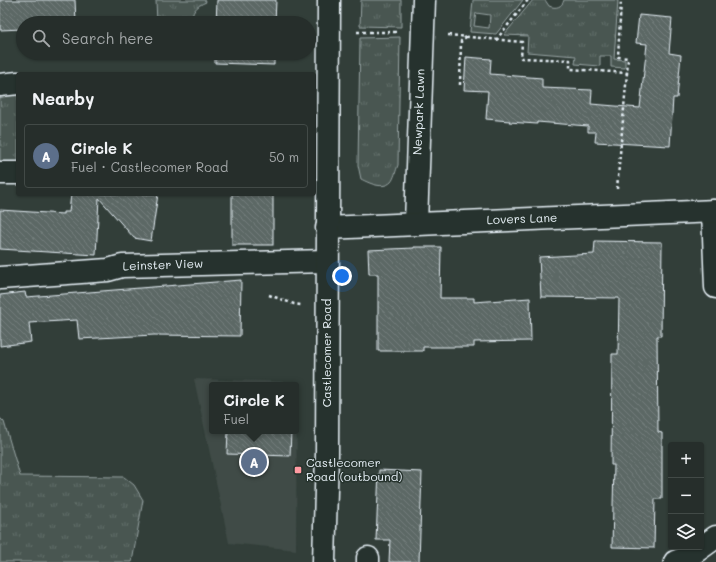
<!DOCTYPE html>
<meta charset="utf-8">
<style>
:root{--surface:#262e2b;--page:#323a37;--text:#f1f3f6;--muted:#a4a8a9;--line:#424a47;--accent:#e69b98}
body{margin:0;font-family:Mali,sans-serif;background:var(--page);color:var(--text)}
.controls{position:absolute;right:12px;bottom:12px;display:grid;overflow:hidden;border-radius:4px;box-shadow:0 1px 3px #0004}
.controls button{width:36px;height:36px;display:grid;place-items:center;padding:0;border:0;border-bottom:1px solid var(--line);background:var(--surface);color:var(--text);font:20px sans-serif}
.you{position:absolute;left:342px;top:276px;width:14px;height:14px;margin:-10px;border:3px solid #fff;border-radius:50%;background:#1a73e8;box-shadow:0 0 0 6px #1a73e833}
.badge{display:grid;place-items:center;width:26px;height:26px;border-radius:50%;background:var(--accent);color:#fff;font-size:13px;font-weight:700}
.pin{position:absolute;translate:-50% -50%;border:2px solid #fff;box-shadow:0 1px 4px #0006}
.popup{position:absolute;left:209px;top:382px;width:90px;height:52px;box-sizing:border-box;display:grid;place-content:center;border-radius:4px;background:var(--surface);filter:drop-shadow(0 1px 3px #0005);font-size:13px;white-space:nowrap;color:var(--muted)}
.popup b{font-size:15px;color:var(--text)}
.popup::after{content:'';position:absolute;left:50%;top:100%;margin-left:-8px;border:8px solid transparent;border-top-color:var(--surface)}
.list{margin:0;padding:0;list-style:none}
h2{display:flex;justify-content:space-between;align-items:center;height:52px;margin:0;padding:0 16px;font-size:17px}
h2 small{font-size:13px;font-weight:400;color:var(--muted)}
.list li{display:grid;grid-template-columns:26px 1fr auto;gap:12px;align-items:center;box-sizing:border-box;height:64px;margin:0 8px 8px;padding:0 8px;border:1px solid var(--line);border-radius:4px}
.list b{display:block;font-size:15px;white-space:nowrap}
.list p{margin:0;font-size:13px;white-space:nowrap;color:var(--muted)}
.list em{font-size:13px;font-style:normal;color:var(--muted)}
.icon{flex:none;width:22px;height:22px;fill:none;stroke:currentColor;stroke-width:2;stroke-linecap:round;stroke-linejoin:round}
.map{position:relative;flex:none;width:716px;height:562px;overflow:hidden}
.search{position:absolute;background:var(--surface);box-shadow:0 1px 3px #0004;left:16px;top:16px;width:300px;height:44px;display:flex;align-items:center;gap:10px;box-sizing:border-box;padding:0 14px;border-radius:22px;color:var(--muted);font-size:15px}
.panel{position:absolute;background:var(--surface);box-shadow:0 1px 3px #0004;left:16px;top:72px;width:300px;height:124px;border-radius:4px}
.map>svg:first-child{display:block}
.built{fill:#3f4b46;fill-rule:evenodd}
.grass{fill:url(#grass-tufts);stroke:#98a4a4;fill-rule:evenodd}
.building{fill:url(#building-back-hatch);stroke:#e8f1f8}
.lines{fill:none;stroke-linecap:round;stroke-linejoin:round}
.street-casing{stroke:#e8f1f8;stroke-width:25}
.secondary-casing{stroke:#e8f1f8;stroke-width:25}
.path{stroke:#e8f1f8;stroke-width:2.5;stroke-dasharray:3 3;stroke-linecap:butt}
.street{stroke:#26332d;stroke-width:22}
.secondary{stroke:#26332d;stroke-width:22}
.poi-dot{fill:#ff9aa2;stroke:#26332d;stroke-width:1.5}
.labels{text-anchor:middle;stroke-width:3;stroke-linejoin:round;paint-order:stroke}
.street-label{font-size:12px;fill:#e8f1f8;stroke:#26332d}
.poi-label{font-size:12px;fill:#e8f1f8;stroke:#26332d;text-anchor:start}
</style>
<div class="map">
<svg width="716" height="562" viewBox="0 0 716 562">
<defs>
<pattern id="grass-tufts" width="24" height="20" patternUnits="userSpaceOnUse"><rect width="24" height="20" fill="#495651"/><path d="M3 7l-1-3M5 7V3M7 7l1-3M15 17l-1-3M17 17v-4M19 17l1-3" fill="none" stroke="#636f6b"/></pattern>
<pattern id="building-back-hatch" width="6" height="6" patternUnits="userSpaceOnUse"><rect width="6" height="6" fill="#5c6865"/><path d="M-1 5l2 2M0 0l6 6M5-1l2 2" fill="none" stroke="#737e7c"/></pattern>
</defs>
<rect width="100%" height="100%" fill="#323e39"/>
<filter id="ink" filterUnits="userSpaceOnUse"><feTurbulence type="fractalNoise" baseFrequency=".025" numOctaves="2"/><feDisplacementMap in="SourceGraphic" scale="8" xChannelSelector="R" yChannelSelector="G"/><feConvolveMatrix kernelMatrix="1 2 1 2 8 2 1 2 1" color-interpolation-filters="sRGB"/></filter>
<g filter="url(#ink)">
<path class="built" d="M194 379 297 382 296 550 229 543ZM212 385H296V431H212Z"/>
<g class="grass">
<path d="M156 0H205L206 2C196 6 191 12 192 23H157Z"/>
<path d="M361 0H401V27L360 26Z"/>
<path d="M473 0H523L496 34 470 32ZM476 13 490 15 489 28 474 26Z"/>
<path d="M533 0H545L549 6C556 9 562 7 564 0H618L614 59 625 60V68L611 67V56H600V66L575 64 576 56 527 52 528 36 504 35Z"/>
<path d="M400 37 398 165C396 170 394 179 391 182 383 190 369 183 361 179L358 165 360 38Z"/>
<path d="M18 94V162H0V96Z"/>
<path d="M0 418 4 422 20 476 124 477 134 485 143 500 132 562H0Z"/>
</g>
<g class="building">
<path d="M0 0H75L76 23H23V29L0 30Z"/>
<path d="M217 0H276L275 23H216Z"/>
<path d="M639 15 672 18 669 53 681 55 677 98H673L670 146 595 142 596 132H588V126L537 122V124L509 122 510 121 486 119 488 91 464 90 466 57 491 59 490 74 542 78V88L592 90 591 104 640 108 647 44 636 43Z"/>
<path d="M215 53H274V65L215 63Z"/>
<path d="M71 194H158L151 241 134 238 99 198 96 255 0 249V210L63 214V212H69Z"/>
<rect x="232" y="194" width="41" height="51"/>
<path d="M595 241 662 242 661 336H657L658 432 662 433V499H655L654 548 612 547 614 465H611L612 354H618L619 298 541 297 539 257 594 254Z"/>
<path d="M414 247H441L440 298H474V302L530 298 531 341 474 342V347H423V351H378V274H369L368 250 414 248Z"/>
<path d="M241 280 240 336 154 335 79 339 77 320 29 323 31 342 0 346V295L25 292 26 297Z"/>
<path d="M228 431H291L290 456 227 454Z"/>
<path d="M379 470 422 472 419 562H389L390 540H376Z"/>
</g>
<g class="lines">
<g class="street-casing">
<g id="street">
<path d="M0 85 18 83"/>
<path d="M0 173H18"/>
<path d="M713 211 716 287"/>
<path d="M416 223 424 0"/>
<path d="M0 278 108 270 122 266 327 261"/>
<path d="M368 558V562"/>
<path d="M675 562 688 557 716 537"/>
</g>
</g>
<g class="secondary-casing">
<g id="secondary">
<path d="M327 228 716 211"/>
<path d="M324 562 327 454 329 0"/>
</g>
</g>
<g class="path">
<path d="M357 32H397"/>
<path d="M448 35 522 42 521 58 570 60V69L627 73 628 58 618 57 621 0"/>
<path d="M496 40 528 0"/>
<path d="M460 85 461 41 466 37"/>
<path d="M617 189 627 73"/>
<path d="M269 295 294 304 301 305"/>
</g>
<use href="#street" class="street"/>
<use href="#secondary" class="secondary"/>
</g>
</g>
<rect class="poi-dot" x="294" y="466" width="8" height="8" rx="2"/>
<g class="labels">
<g class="street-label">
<text transform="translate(419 112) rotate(-88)" y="4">Newpark Lawn</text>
<text transform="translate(522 219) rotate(-2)" y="4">Lovers Lane</text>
<text transform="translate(163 265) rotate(-2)" y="4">Leinster View</text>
<text transform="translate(327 353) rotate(-90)" y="4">Castlecomer Road</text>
</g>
<g class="poi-label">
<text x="306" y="467">Castlecomer<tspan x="306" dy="14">Road (outbound)</tspan></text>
</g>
</g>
</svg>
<div class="controls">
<button>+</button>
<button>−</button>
<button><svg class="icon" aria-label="layers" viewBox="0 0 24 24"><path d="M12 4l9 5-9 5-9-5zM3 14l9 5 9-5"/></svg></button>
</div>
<div class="you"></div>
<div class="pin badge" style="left:254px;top:462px;background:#5c6f8a">A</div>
<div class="popup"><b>Circle K</b>Fuel</div>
<div class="search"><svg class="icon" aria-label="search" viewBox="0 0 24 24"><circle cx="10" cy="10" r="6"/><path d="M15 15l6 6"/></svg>Search here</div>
<section class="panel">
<h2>Nearby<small></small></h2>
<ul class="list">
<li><span class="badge" style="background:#5c6f8a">A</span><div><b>Circle K</b><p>Fuel · Castlecomer Road</p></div><em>50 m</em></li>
</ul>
</section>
</div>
